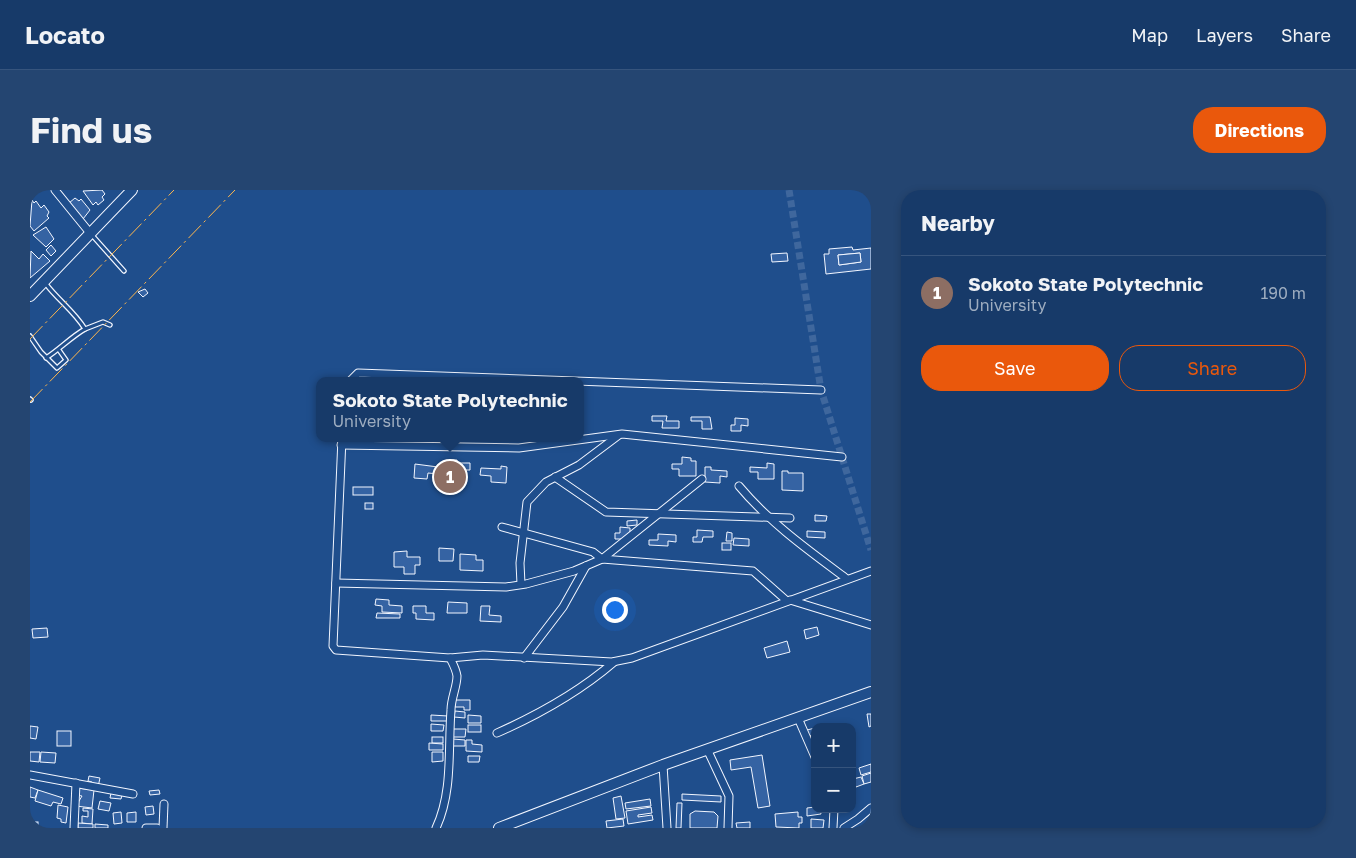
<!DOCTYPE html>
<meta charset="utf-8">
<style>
:root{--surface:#173a69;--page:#244571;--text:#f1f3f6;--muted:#9eadc0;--line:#36547d;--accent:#ea580c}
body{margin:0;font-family:"Golos Text",sans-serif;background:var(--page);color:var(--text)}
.controls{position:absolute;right:15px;bottom:15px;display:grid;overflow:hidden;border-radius:10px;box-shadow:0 2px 8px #0003}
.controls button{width:45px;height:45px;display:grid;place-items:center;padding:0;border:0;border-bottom:1px solid var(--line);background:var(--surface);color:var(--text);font:25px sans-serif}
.you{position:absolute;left:584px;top:419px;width:18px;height:18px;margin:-12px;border:4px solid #fff;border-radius:50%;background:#1a73e8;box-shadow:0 0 0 8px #1a73e833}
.badge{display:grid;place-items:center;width:32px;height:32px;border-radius:50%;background:var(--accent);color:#fff;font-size:16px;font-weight:700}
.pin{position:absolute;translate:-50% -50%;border:2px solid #fff;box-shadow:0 1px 5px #0006}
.popup{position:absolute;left:286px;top:187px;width:268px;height:65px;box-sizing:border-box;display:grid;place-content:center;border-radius:10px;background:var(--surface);filter:drop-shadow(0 1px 4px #0005);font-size:16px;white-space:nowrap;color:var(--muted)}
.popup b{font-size:19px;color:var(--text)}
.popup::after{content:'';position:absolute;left:50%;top:100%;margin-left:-10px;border:10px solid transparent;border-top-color:var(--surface)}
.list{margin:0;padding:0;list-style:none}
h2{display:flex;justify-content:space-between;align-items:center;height:65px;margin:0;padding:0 20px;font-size:21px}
h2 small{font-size:16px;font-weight:400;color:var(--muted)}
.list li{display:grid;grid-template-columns:32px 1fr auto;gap:15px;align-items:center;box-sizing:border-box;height:75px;padding:0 20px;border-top:1px solid var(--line)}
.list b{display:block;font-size:19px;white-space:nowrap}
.list p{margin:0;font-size:16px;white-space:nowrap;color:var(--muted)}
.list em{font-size:16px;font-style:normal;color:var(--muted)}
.actions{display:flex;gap:10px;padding:15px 20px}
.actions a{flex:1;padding:11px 0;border:1px solid var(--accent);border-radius:20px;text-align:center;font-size:18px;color:var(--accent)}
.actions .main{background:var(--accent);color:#fff}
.map{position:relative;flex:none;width:841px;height:638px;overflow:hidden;border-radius:20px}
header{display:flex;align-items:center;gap:30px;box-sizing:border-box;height:70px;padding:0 25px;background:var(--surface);border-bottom:1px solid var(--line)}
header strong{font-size:24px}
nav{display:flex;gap:28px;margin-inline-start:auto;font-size:18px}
.intro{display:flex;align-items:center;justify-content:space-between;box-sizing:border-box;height:120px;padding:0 30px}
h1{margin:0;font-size:35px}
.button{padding:12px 22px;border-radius:20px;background:var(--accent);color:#fff;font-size:18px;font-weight:700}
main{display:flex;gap:30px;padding:0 30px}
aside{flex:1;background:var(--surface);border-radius:20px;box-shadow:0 2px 8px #0003}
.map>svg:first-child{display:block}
.building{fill:#3563a3;stroke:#f2f6ff;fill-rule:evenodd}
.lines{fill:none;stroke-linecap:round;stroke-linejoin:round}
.street-tunnel{stroke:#3f679d;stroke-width:7;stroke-dasharray:7 3.5;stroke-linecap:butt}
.lane-casing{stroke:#f2f6ff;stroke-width:5.5}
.street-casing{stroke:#f2f6ff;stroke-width:9}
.secondary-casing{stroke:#f2f6ff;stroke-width:12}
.lane{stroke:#1f4e8c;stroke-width:3}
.street{stroke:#1f4e8c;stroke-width:7}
.secondary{stroke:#1f4e8c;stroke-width:10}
.power{stroke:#ffb74d;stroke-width:1;stroke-dasharray:18 4 2.5 4;stroke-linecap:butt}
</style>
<header>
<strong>Locato</strong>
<nav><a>Map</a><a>Layers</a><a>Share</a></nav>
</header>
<div class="intro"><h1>Find us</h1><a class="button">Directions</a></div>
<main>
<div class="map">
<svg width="841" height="638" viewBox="0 0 841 638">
<rect width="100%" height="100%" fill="#1f4e8c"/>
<g class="building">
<path d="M72 0 75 4 72 7 74 10 68 15 66 12 63 15 53 1Z"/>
<path d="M45 8 49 11 51 9 60 20 53 29 39 13Z"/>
<path d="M2 10 4 13 6 11 11 18 14 15 19 22 17 26 19 28 4 41 0 36Z"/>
<path d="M16 37 24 49 16 57 3 45Z"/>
<path d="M21 55 26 61 21 66 16 60Z"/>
<path d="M822 57 823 60 841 58V79L796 84 794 64H799V59ZM830 63 831 72 809 75 808 65Z"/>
<path d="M1 61 9 69 13 64 20 71 0 88Z"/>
<path d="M757 63 758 71 742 72 741 64Z"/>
<path d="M830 63 831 72 809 75 808 65Z"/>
<path d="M115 99 118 103 113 107 108 102Z"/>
<path d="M622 226H637L636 231H649V238H632L633 231H622Z"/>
<path d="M661 227H680L682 239H672V231H661Z"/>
<path d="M705 228 718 229V236L711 235V241H701V235H705Z"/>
<path d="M652 267 661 268V271H666V286H649V279H642V274H652Z"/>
<path d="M420 270H427V273H440V280H433V285H420Z"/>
<path d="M737 273 744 274V289H728V282H720V277L737 278Z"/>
<path d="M385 274 408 277V284L398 283 397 289 384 288Z"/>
<path d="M471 276 477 277 476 293 461 292V286L450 285 451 278 471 279Z"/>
<path d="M675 277H681V280L697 281V287L690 286V293L675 292Z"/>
<path d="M752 281H758V283H773V301L752 300Z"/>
<rect x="323" y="297" width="20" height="8"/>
<rect x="335" y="313" width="8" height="6"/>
<path d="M785 325 797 326 796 331H785Z"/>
<path d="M607 330V335L597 336V331Z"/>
<path d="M590 337 600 338V345H596V349H585V343H590Z"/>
<path d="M667 340 683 341V347H673L672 352H663V347H667Z"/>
<path d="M777 341 795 342V348L777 347Z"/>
<path d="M697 342 702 343V351H696Z"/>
<path d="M628 344 646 345V352L638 351V356L619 355V350H628Z"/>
<path d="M704 348 719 349V356L703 355Z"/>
<rect x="692" y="353" width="9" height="7"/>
<path d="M409 358 424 359 423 371H409Z"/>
<path d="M377 361V367H390V375H385V384H374V377H364V362Z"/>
<path d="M430 364 446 365V370H453V381L430 380Z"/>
<path d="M346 409 359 410V415L372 416V423L352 422V416L345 415Z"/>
<path d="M418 412 437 413V423H417Z"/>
<path d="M383 416H396V423H404V430L386 429V423H383Z"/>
<path d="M451 416H460L459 425 471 426V432L450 431Z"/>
<path d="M347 423 370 424V428H346Z"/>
<path d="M787 437 789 445 776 449 774 440Z"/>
<path d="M17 438 18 447 3 448 2 439Z"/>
<path d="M757 451 760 462 737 468 734 458Z"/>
<path d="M425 510H440V520H434V517H425Z"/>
<path d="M425 521 435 522V528L424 527Z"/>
<path d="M837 524H841V536L839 537Z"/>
<path d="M401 525 418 526 417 531H401Z"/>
<path d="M438 525 451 526V533H438Z"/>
<path d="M401 534 414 535 413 541H401Z"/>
<rect x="438" y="535" width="13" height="7"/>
<path d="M0 536 8 537 6 549 0 548Z"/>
<path d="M785 538V547L784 545 779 546 777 540Z"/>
<path d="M423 539H436L435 547H423Z"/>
<rect x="27" y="541" width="14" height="15"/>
<rect x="402" y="547" width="11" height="6"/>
<path d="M423 549 435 550V556H422Z"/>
<path d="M436 550H442V554L452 555V562L436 561Z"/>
<path d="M399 553 413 554V560H399Z"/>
<path d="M0 562H10L9 572 0 571Z"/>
<path d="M11 562 26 563 25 573 10 572Z"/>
<path d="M402 562H413V571L402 572Z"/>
<path d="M732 565 740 616 728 618 721 577 701 580 700 570Z"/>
<path d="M438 566H450L449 572H438Z"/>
<path d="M841 574V582L831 585 829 578Z"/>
<path d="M841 583V592L834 594 832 586Z"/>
<path d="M59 586 70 588 68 597 61 595 62 592 58 591Z"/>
<path d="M831 587 834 594 826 597 823 589Z"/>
<path d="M0 597 8 600 5 608 0 607Z"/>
<path d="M47 598 64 600 62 618 46 616 52 606 46 605Z"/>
<path d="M8 600 33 608 31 614 23 612 21 616 5 611Z"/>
<path d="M129 600 130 604 120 605 119 601Z"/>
<path d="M81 603 92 605 91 609 80 608Z"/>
<path d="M652 604 691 606V612L652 610Z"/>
<path d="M591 606 595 628 586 629 583 608Z"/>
<path d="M620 609 621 616 596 619 595 613Z"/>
<path d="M70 611 81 613 79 621 68 619Z"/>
<path d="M647 613H652L651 638H646Z"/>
<path d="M28 615 38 617 36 633 31 632V629L27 628Z"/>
<path d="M123 616 124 624 116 625 115 617Z"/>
<path d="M621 617 622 623 608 625V627L622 625 623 630 598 634 596 621Z"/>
<path d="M785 617V619H790L791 624 777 626V618Z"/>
<path d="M53 618 63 619 62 634 52 633V626L58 627V621H53Z"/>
<path d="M665 621 684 622 688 626 687 638H660V624Z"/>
<path d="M91 622 92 633 84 634 83 623Z"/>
<path d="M106 622V632H97V623Z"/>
<path d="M768 622V627H772V633H769V638L746 637 745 624Z"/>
<path d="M593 629 594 636 577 638 576 631Z"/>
<path d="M781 629 794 630 793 638H781Z"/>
<rect x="0" y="632" width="8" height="6"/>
<path d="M720 632V638H707L706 633Z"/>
<path d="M48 633 63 634V638H48Z"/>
<path d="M65 634 78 635V638H65Z"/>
</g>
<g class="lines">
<path class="street-tunnel" d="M759 0 791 200 841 360"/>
<g class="lane-casing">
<g id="lane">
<path d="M61 44 94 81"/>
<path d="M16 94C28 110 44 121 55 139L73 132 80 135"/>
<path d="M0 146 11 162 27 178 36 170 29 160"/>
<path d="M16 168C30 159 41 147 55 139"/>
<path d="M0 209 1 210"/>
</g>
</g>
<g class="street-casing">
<g id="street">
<path d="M25 0 60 43"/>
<path d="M320 191 328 183 791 200"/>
<path d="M312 248 303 456 306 460 420 468 453 465 582 472 602 468 841 381"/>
<path d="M311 255 489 258 592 244 812 267"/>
<path d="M525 287 576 322 760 328"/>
<path d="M709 296C740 333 778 360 817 389"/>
<path d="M472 337 563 362 572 369 672 289"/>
<path d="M306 393 476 397 496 394 544 381 572 369 723 381 757 411"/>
<path d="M491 394 490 373 497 312 516 292 549 275 589 245"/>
<path d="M760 410 841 435"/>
<path d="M494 468 533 417 556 376"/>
<path d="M768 528 785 567"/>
<path d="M467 543C510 524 548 503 584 472"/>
<path d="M677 559 699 606 698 638"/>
<path d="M633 575 637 638"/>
<path d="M0 585 103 604"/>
<path d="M44 638 46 593"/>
<path d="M116 638H127"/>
<path d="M133 638 134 614"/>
<path d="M406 638C423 602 418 559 421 520 421 508 427 497 427 486 426 479 423 474 420 468"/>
<path d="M803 638 804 619"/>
<path d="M814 638 828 629 841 618"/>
</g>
</g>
<g class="secondary-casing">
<g id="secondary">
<path d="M0 106 102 0"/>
<path d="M469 638 633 575 841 502"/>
</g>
</g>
<use href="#lane" class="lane"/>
<use href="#street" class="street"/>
<use href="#secondary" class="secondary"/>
<g class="power">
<path d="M0 149 144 0"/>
<path d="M0 212 205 0"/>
</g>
</g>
</svg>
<div class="controls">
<button>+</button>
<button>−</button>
</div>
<div class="you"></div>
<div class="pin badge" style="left:420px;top:287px;background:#8d6e63">1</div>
<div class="popup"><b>Sokoto State Polytechnic</b>University</div>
</div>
<aside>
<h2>Nearby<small></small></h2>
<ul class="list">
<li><span class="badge" style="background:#8d6e63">1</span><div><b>Sokoto State Polytechnic</b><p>University</p></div><em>190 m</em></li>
</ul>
<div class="actions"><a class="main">Save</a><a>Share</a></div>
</aside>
</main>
